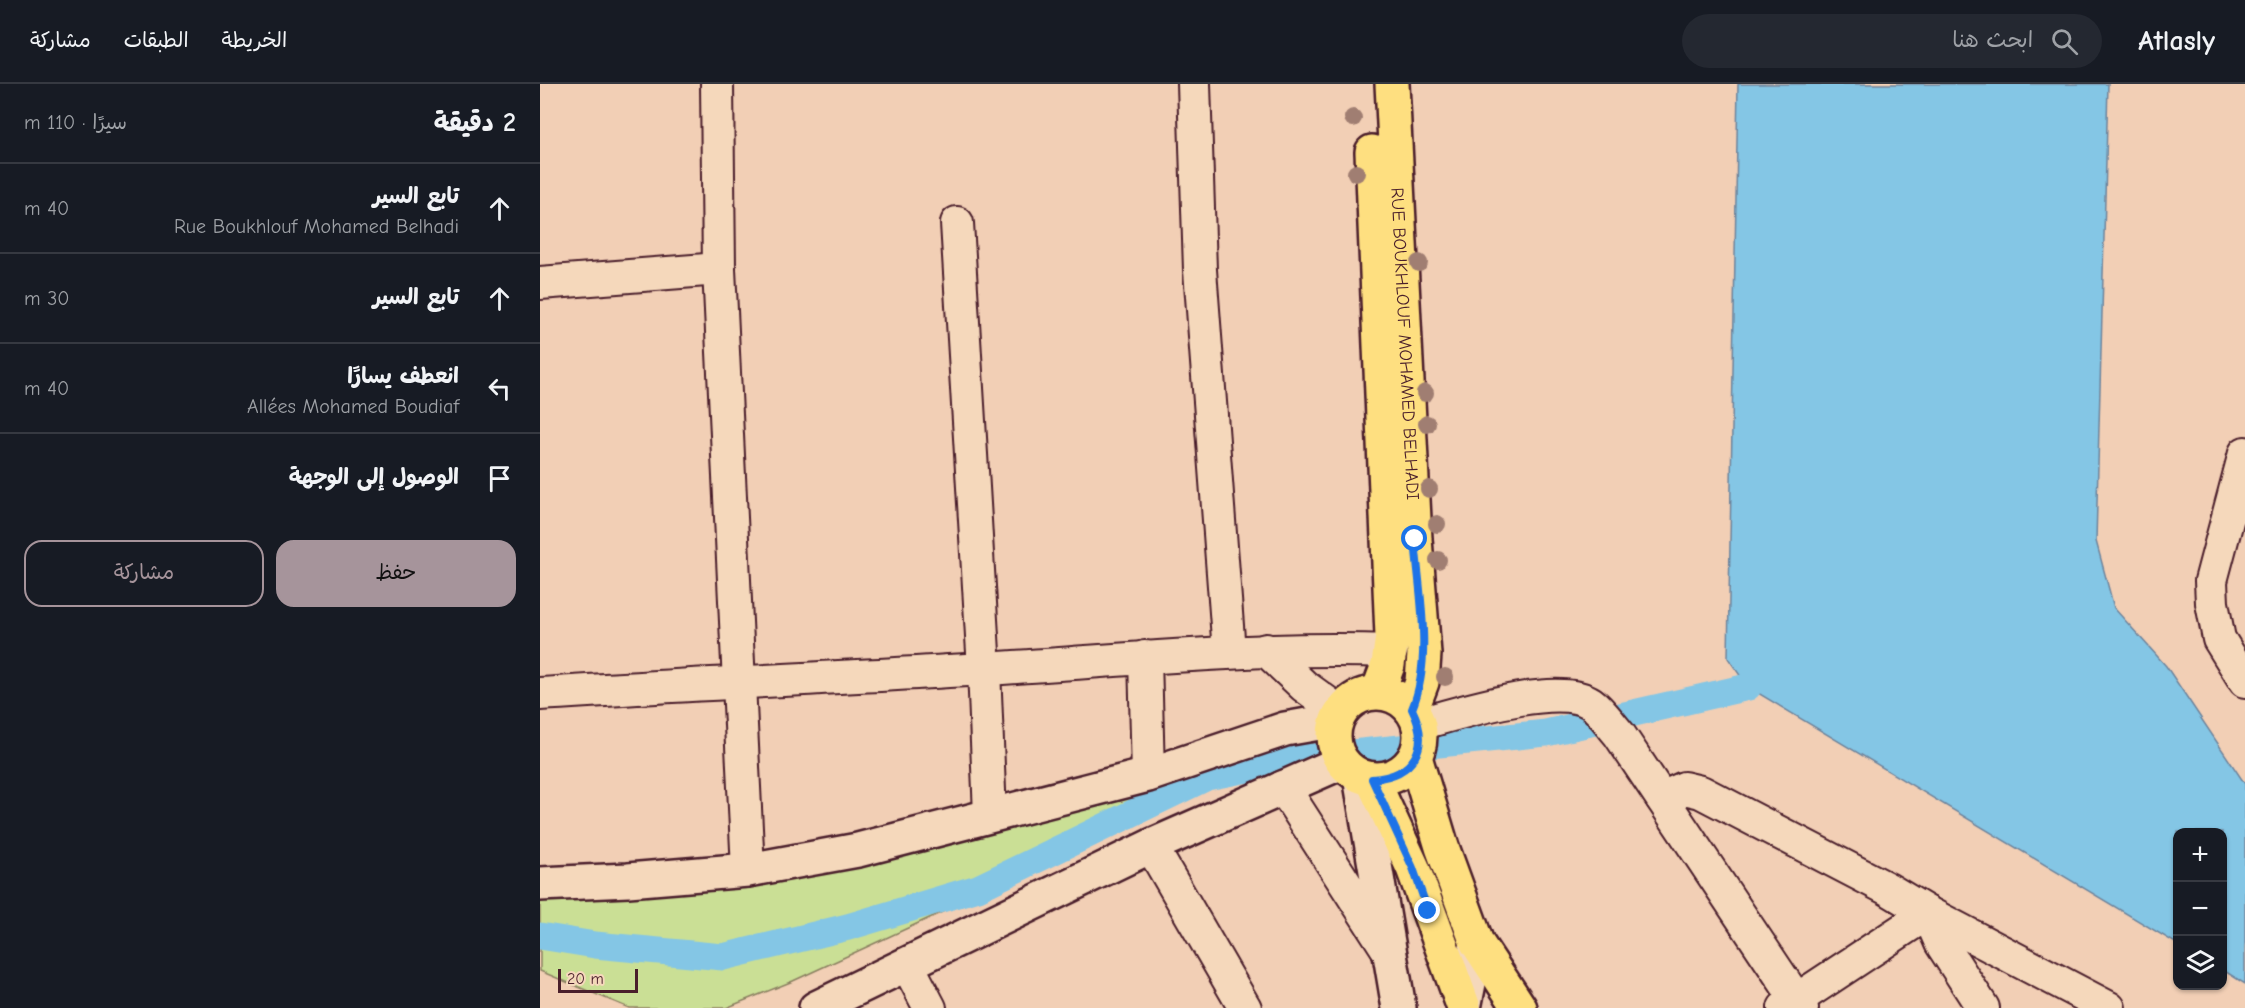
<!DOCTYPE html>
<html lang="ar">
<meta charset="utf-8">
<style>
:root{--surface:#171b24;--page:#242831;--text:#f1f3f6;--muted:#9ea1a6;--line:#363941;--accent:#a6949b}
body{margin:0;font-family:"Comic Neue","Playpen Sans Arabic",sans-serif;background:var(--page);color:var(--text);direction:rtl}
.controls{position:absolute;right:18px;bottom:18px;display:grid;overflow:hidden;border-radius:12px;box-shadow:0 2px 4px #0004}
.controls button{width:54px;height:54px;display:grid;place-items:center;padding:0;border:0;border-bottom:2px solid var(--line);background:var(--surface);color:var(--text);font:30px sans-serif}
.scale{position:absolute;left:18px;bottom:15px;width:80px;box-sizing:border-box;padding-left:6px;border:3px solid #4a1f2b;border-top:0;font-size:16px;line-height:21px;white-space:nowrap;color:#4a1f2b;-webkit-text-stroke:4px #f5d8bb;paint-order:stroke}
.stop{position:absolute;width:18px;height:18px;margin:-14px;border:4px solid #1a73e8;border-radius:50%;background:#fff}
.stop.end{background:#1a73e8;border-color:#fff;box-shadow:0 2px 6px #0008}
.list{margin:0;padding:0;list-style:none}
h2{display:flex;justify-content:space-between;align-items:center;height:78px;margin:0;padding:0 24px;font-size:26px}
h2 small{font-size:20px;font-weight:400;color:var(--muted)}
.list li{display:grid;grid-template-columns:39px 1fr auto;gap:18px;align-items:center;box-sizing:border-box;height:90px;padding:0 24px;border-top:2px solid var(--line)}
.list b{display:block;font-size:22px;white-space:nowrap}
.list p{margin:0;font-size:20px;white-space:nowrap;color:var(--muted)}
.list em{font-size:20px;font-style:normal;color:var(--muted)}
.actions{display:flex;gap:12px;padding:18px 24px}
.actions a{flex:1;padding:14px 0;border:2px solid var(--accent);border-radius:18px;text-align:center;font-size:21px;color:var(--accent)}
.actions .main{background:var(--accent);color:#111}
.icon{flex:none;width:33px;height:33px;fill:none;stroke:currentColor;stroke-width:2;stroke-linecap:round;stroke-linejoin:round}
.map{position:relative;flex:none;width:1705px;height:924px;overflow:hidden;direction:ltr}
header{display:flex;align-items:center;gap:36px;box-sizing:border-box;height:84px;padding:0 30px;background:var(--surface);border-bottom:2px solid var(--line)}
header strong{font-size:28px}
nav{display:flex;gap:33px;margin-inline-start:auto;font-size:21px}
.search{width:420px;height:54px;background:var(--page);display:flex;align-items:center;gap:15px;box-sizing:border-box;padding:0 21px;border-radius:33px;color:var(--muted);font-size:22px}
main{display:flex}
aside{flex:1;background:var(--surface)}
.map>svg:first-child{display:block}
.green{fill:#cadf95;stroke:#8a7f60;stroke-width:1.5}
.water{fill:#84c6e5;stroke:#6d839b;stroke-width:1.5}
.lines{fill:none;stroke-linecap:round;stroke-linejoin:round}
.canal{stroke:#84c6e5;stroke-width:27}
.street-casing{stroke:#4a1f2b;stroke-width:36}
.secondary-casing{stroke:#4a1f2b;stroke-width:38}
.primary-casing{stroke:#4a1f2b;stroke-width:38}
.street{stroke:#f5d8bb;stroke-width:32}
.secondary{stroke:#f5d8bb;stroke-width:33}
.primary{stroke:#fedf80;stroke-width:33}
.tree{fill:#a07e72}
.route{stroke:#1a73e8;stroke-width:8}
.labels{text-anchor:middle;stroke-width:6;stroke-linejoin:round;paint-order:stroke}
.street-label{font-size:18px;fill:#4a1f2b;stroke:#f5d8bb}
</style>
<header>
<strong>Atlasly</strong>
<div class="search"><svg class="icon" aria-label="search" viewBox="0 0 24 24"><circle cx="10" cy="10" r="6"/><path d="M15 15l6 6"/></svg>ابحث هنا</div>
<nav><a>الخريطة</a><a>الطبقات</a><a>مشاركة</a></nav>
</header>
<main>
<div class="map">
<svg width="1705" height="924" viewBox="0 0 1705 924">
<rect width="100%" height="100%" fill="#f2cfb5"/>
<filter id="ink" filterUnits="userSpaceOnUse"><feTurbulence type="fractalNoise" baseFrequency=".0167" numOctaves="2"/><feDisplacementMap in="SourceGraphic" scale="12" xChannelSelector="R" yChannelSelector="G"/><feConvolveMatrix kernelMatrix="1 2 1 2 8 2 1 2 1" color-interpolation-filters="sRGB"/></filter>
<g filter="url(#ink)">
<path class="green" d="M759 644 772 659 767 680 671 704 253 897 186 924H89L0 887V808L162 797Z"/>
<path class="water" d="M1198 0H1568L1556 457 1574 524 1626 582 1705 700V900L1683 886 1682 748H1638L1637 860 1208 603 1188 574Z"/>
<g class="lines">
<path class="canal" d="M0 852 55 861 183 873 308 843 438 804 667 693 763 674 1006 649 1208 603"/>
<g class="street-casing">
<g id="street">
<path d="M177 0 179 185 208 786"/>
<path d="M654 0 660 186 689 568"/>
<path d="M417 139 444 585 450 731"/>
<path d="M0 199 179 185"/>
<path d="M1705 369 1671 497 1672 519 1679 555 1705 597"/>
<path d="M726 566 764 602 800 628"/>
<path d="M605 573 608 691"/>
<path d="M0 610C148 600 296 594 444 585 580 577 715 562 851 567"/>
<path d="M879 640C916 630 1018 597 1051 619 1061 626 1070 640 1079 650L1262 924"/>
<path d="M743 703 850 869"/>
<path d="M1122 714 1144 704 1161 708 1348 805 1388 829 1569 924"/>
<path d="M611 762 705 924"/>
<path d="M367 880 390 924"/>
<path d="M1244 924 1388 829 1401 859 1443 924"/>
</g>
</g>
<g class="secondary-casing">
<g id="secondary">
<path d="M820 692 859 924"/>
<path d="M0 800 88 796 208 786 318 766 608 691 745 645 796 636"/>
<path d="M276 924 611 762 802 678"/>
<path d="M924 924 937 859"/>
</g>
</g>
<g class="primary-casing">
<g id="primary">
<path id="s1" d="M852 0 875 455 884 570 882 598 872 625"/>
<path d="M832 68 852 552 848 581 838 608"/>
<circle cx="837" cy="652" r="43"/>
<path d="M875 673 902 763 937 859 980 924"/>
<path d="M832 695 873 784 924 924"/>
</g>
</g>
<use href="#street" class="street"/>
<use href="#secondary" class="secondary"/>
<use href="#primary" class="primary"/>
</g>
<g class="tree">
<circle cx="813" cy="34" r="9"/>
<circle cx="816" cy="89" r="9"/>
<circle cx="879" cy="179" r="9"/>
<circle cx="885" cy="309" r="9"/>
<circle cx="887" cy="340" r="9"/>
<circle cx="889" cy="405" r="9"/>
<circle cx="897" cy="440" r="9"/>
<circle cx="898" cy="476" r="9"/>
<circle cx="905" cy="593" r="9"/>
</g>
</g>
<g class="lines" filter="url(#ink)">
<path class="route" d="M875 455C879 509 893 575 872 625 891 663 874 692 832 695L873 784 888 827"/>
</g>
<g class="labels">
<g class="street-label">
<text dy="6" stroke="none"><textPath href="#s1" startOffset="260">RUE BOUKHLOUF MOHAMED BELHADI</textPath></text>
</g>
</g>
</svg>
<div class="controls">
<button>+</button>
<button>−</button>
<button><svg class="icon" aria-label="layers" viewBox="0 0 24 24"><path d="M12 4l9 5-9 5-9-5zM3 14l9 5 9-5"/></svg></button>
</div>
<div class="scale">20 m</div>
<div class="stop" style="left:875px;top:455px"></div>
<div class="stop end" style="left:888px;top:827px"></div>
</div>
<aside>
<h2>2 دقيقة<small>سيرًا · 110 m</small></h2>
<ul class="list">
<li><svg class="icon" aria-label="ahead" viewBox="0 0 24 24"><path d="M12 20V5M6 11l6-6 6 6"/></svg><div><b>تابع السير</b><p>Rue Boukhlouf Mohamed Belhadi</p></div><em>40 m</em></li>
<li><svg class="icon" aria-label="ahead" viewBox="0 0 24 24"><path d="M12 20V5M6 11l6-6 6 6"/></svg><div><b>تابع السير</b></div><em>30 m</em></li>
<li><svg class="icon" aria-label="left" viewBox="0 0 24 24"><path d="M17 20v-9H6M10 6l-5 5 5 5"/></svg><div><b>انعطف يسارًا</b><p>Allées Mohamed Boudiaf</p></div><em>40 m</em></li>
<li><svg class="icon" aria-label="arrive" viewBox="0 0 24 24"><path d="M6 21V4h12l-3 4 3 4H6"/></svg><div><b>الوصول إلى الوجهة</b></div></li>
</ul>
<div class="actions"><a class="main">حفظ</a><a>مشاركة</a></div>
</aside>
</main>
